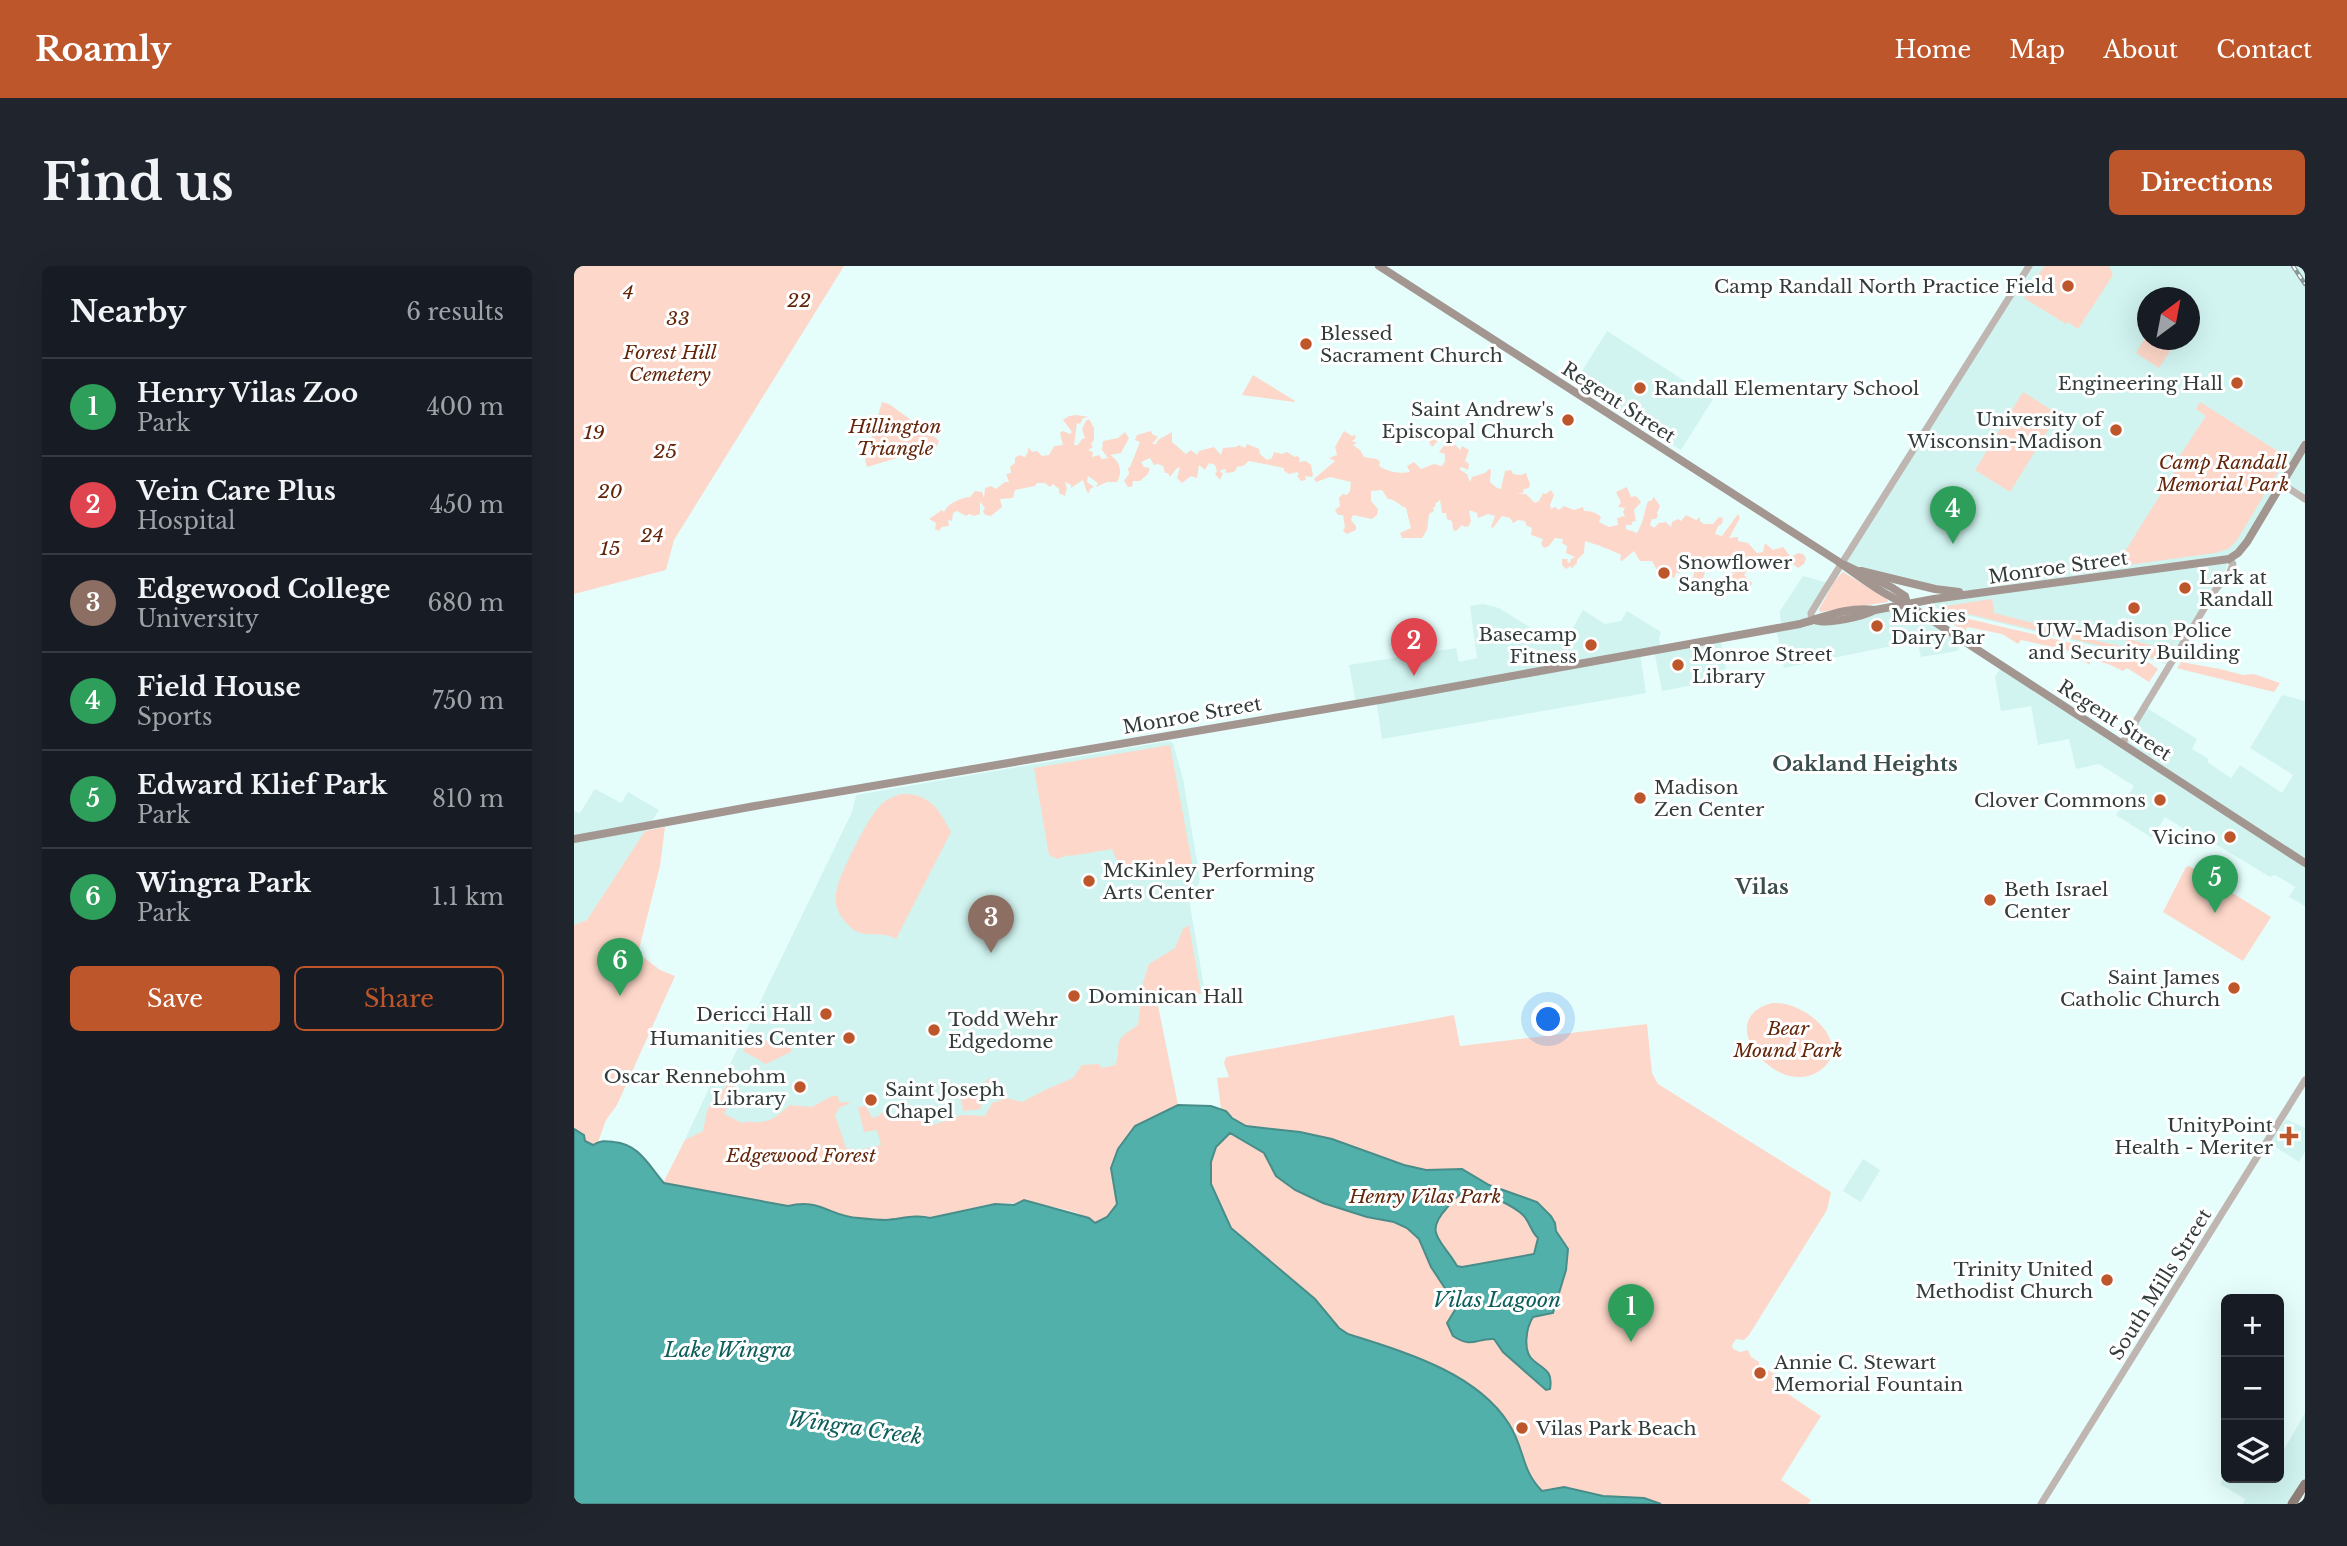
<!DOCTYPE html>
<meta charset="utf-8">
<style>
:root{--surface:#171b24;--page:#20242c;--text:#f1f3f6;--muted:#9ea1a6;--line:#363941;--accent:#bd562b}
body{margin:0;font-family:"Libre Baskerville",serif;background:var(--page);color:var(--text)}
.controls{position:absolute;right:21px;bottom:21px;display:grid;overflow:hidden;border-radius:10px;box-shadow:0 7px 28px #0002}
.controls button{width:63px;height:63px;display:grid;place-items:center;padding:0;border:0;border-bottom:2px solid var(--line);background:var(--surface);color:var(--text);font:35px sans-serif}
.compass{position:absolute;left:1563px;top:21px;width:63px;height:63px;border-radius:50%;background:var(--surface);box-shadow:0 7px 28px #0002;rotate:32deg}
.you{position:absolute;left:975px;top:754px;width:24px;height:24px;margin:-18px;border:5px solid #fff;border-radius:50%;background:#1a73e8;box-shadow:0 0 0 10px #1a73e833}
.badge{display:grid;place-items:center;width:46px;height:46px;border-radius:50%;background:var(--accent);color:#fff;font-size:23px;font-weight:700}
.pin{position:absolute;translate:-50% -58px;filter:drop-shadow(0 2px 4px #0008)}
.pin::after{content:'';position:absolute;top:37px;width:24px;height:21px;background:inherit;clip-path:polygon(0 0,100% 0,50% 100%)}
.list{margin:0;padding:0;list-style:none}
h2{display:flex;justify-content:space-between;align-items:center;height:91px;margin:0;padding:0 28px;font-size:30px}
h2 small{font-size:23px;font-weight:400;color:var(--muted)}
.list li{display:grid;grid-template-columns:46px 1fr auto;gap:21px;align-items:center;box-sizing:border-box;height:98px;padding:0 28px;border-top:2px solid var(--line)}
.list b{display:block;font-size:26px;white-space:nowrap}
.list p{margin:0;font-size:23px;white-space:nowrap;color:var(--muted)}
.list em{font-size:23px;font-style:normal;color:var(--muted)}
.actions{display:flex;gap:14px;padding:21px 28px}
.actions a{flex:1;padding:16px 0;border:2px solid var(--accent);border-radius:10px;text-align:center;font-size:24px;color:var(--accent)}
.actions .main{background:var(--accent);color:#fff}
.icon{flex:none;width:38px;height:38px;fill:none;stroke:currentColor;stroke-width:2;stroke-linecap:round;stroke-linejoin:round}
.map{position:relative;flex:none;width:1731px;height:1238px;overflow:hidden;border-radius:10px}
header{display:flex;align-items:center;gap:42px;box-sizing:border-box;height:98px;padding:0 35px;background:var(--accent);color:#fff}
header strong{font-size:33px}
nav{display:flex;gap:38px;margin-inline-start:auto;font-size:24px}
.intro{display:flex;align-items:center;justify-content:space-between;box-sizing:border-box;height:168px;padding:0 42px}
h1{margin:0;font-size:49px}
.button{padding:18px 32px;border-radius:10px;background:var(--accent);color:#fff;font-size:24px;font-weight:700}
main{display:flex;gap:42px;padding:0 42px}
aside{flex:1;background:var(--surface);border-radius:10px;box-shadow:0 7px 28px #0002}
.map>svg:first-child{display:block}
.built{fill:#d1f4f0;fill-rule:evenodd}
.green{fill:#fdd7c9}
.water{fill:#51b0aa;stroke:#488d89;stroke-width:2;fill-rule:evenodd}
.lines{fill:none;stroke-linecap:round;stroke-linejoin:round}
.tertiary{stroke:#bfb6b2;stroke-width:7}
.secondary{stroke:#a39690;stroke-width:8}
.primary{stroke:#8f7e78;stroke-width:9}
.rail-casing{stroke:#869795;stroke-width:4.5}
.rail{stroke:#fff;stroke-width:2;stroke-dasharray:5;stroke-linecap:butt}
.poi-dot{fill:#bd562b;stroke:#fff;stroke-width:2.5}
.labels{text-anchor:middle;stroke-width:6;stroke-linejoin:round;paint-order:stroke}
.poi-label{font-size:19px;fill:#323c3b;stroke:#fff;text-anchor:start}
.park-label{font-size:19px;font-style:italic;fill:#63260b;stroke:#fff}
.street-label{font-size:19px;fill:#323c3b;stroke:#fff}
.neighbourhood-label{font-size:21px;font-weight:bold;fill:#3a4f4d;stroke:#fff}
.water-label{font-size:21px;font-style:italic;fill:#0c5e5a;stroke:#fff}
</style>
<header>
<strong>Roamly</strong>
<nav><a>Home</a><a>Map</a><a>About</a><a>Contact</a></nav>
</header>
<div class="intro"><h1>Find us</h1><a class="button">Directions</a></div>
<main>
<aside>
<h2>Nearby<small>6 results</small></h2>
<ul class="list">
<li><span class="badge" style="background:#2e9e5b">1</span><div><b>Henry Vilas Zoo</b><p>Park</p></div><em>400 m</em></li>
<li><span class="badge" style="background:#e0444e">2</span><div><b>Vein Care Plus</b><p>Hospital</p></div><em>450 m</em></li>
<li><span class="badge" style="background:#8d6e63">3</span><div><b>Edgewood College</b><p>University</p></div><em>680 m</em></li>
<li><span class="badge" style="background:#2e9e5b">4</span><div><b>Field House</b><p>Sports</p></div><em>750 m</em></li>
<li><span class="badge" style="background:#2e9e5b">5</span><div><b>Edward Klief Park</b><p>Park</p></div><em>810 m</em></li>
<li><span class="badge" style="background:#2e9e5b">6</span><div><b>Wingra Park</b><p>Park</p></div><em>1.1 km</em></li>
</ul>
<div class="actions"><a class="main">Save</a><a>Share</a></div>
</aside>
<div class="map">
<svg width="1731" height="1238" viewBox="0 0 1731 1238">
<rect width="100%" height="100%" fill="#e5fefc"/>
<g class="built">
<path d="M1455 0H1731V233L1708 218 1672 278 1655 293 1649 312 1596 400 1587 396 1359 341 1351 335 1412 326 1399 324 1383 326 1268 298ZM1574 32H1616V74H1574Z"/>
<path d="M1033 65 1139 133 1107 184 1001 116Z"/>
<path d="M1229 310 1255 317 1237 347 1248 357 1333 338 1389 375 1383 385 1347 391 1344 378 1313 381 1210 402 1202 362 1207 361 1206 345Z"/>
<path d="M909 338 925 342 972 371 990 377 1009 344 1031 358 1047 355 1053 345 1087 366 1085 372 1087 383 1146 372 1152 403 1134 407 1135 416 1088 425 1080 384 1066 387 1072 427 808 473 802 434 782 437 775 399 882 382 885 396 903 392 896 340Z"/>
<path d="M1428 400 1548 477 1571 441 1623 473 1618 483 1635 493 1633 496 1657 512 1666 499 1708 527 1719 509 1676 482 1708 429 1731 435V640L1715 631 1721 621 1715 617 1701 609 1696 611 1625 568 1623 571 1591 551 1578 572 1542 549 1560 520 1525 498 1502 503 1495 473 1464 479 1457 440 1427 445 1421 411Z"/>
<path d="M595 475 599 477 609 513 626 613 623 623 614 627 631 727 583 735 604 839 561 860 537 902 107 882 137 818 145 821 278 546 282 529Z"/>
<path d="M21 523 47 537 54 526 85 544 13 654 0 659V545L6 547Z"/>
<path d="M1712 853 1731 862V886L1725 896 1695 877Z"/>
<path d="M1289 893 1306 904 1287 936 1269 925Z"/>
<path d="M1731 1147V1218L1718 1238H1669L1671 1233 1646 1218 1652 1207V1212H1705V1192Z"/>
</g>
<g class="green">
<path d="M0 0H270L100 274 92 304 0 328Z"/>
<path d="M1470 0H1535L1539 9 1504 63 1494 56 1492 58 1450 32Z"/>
<path d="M1573 69 1574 74H1603L1585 102 1562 87Z"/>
<path d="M679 109 721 135 720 136 668 129Z"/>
<path d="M1449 126 1484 148 1436 226 1401 204Z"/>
<path d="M308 136 315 138 362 172 365 175 363 180 293 201 291 194Z"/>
<path d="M1626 136 1713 191 1663 274 1654 283 1641 287 1546 300 1550 296 1547 292 1601 205 1599 204 1601 197 1632 150 1622 143Z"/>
<path d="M503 149 515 151 509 152 506 158 503 157 500 179H504L508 173 511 172 508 163 512 155 515 153 520 162V174L517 178 519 181 514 184 519 186 518 191 525 189 528 193 534 192 528 184 529 175 544 172 551 166 555 172 547 187 536 189C546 195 549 206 543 216H533L522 221 524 217 514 210 513 216 520 221 516 223 515 227 513 226 509 214 497 222V219L491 216 493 222 491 230 485 227V223L479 218 476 221 471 217H463L461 220 441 224 439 232 426 233 428 241 417 250 411 249 409 245 411 242 406 236V248L400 250 395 248 392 250 383 245 379 247 378 255 374 254 375 260 368 261 365 265 361 263 362 257 355 253 368 244 370 246C374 237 387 232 396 231L401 225 408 226 410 232 411 222 417 220 422 223 431 216H435L432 208 437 207 436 201 441 197V192L445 189 451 191 454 186V181L458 186 463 185 468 190 475 189 480 180 489 179 486 167 489 165 496 168 498 166 489 154 495 150Z"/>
<path d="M874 162 880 170 878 175 886 184 888 180 895 184 891 195 895 198 894 204 888 201 885 203 893 208 896 216 898 211 911 207 915 203 917 204 916 216 923 222 927 223 931 205 937 204 939 208 947 209 952 207 956 218 955 222 950 223 949 227 942 228H952L961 237 965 235 969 227 972 228 977 224 980 229 976 239 977 243 981 241 985 244 990 240 1000 244 1009 241 1010 245C1016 245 1022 246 1027 251L1025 256 1035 261 1044 259 1043 252 1051 250 1049 246 1051 242 1044 241 1047 236 1042 226 1053 221 1057 231 1062 230 1067 236 1060 244 1062 255 1058 256V259H1052V263L1063 267C1070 255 1070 246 1074 235H1077L1080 231 1086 240 1083 247 1084 250 1082 253H1078L1076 259 1080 262 1085 257 1092 256 1097 261 1098 256 1104 253 1107 255 1112 249 1122 254 1126 251V255L1130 258H1139L1145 251 1149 252 1148 258 1144 260 1141 268 1148 270 1164 248 1166 252 1155 272 1164 271V275L1174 277 1183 287 1189 286 1191 277 1199 284 1209 281 1217 291 1224 287 1229 288 1232 292 1230 298 1224 302 1215 295 1207 299 1177 301 1170 309 1179 318 1171 321 1166 320 1167 316H1164L1161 323H1154L1146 328 1144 327 1140 315 1162 307H1158C1156 300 1148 295 1140 298L1137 295 1128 299 1131 305 1128 317 1125 318 1119 314 1121 298 1113 295 1106 307H1102L1100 313 1095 307 1083 304 1078 295H1066L1060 285 1048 295 1046 294 1047 289C1033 282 1024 279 1011 275L1010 287 1003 294V297L997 303V300L992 303 988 299V293H994L993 296 996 297 997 293 1001 291 992 287 993 280 988 277 989 273 981 272 975 280 970 282 967 278 969 273 957 269 958 262 952 259 951 255 944 254 939 257 936 252 928 250 919 262 917 261 921 250 914 248 904 252 903 247 895 244 897 255 895 260 891 261 888 259 882 265 879 264 878 255 873 253 872 247H868L866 234 861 238 862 240 859 242 860 245 855 248 853 264 848 272H828L826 267 837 262 832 242C826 240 821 233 814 233L808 224 797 225V235L804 243 803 249 798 253 779 249 777 254 782 260V264L773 268 769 265 771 261 769 249H764L761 244 766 240 765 232 769 228 773 229 776 225 777 216 756 211 742 216 740 213 761 195 755 192 763 189 761 181 770 165 778 170 782 169 781 173 778 175 783 177 779 179 786 184 790 191 803 193 806 196 805 200C814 206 826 208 836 206L833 200 840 196 847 203 860 198 868 200 871 195V188L865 186 871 178V175H864L858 181 855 176 867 165Z"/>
<path d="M577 165 578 168 584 171 578 178H582L584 174 598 166V176L612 188 617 184 623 189 625 185 640 181 647 189 649 182 662 181 665 179 671 182 673 178 685 183 686 188 693 194 698 192 700 186 708 188 713 186 721 191 723 190 726 192 725 196 732 195 737 199 739 209 738 211 731 210 732 214 727 215 723 210 725 208 723 206 715 208 710 205V202L675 195 669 200 662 201 663 202 660 206 651 207 652 203 647 204 646 206 649 207 646 214 641 208 643 205 641 199 635 197 631 204 625 199 623 212 617 210 608 217 603 212 606 201 602 203 596 211 594 207H591L589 200 584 198 580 199 576 192 567 196 570 201 576 202 574 208 566 215H559L558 221H554L550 215 555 208 554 202 556 201 566 176 561 174 563 169Z"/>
<path d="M1269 306 1313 333 1314 336 1246 346 1245 343C1253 331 1258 315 1269 306Z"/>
<path d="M1418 333 1420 347 1475 361 1482 366 1516 370V373L1554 382 1567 389 1555 380 1551 372 1593 384 1613 355 1590 391 1586 394 1365 341Z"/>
<path d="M1357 344 1573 395 1584 403 1575 416 1553 402 1549 405 1534 398 1516 393V399L1493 384 1447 374 1444 378 1428 368 1393 361 1391 366Z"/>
<path d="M1607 396 1646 403 1669 409 1680 408 1706 417 1700 426 1610 404 1603 402Z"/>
<path d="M596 479 619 602 548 606 538 583 496 590 495 589 483 593 475 589 460 502Z"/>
<path d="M328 528C356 527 366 545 377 566L322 673C304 662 287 678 269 653 262 645 260 633 263 623 266 607 294 552 305 541 311 534 319 530 328 528Z"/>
<path d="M91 561 86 600 64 687 86 704 101 710 43 839 32 854 24 876 19 879 11 875 10 869 0 863V659L13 654 71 565Z"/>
<path d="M1615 600 1697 651 1669 695 1589 646 1612 601Z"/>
<path d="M615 659 627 728 583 735 604 839 561 860 537 902 543 938 533 951 521 957C503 940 445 935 420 938 399 940 377 948 356 952 342 948 327 953 312 954 303 954 294 953 285 952 256 951 248 932 214 940L89 917 111 874 129 865 133 845 143 824H149L154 818 163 822 150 848 168 857C176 854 178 857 185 856 199 856 206 847 216 839L238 841 258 830H264L265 836H274L276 837 265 842 261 849 272 882 285 884 307 879 303 864 290 866 284 841 292 840 298 852 305 850 309 846 322 854 339 852 359 859 388 849 411 850 418 837 433 832 448 836 471 824 499 812 508 799 525 798 528 802 542 799C548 772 537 777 564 759L569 717 575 698 601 682 609 663Z"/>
<path d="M1198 737C1237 735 1285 786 1240 808 1199 827 1138 753 1198 737Z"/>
<path d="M880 749 886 780 1073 758 1078 807 1084 818 1257 926 1253 944 1175 1069 1170 1074 1162 1073 1158 1079 1159 1083 1166 1086 1174 1084 1177 1091 1185 1096V1100L1208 1111 1205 1118V1122L1247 1150 1207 1214 1237 1234 1234 1238H1087L1070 1232 1029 1230 990 1221 968 1225 957 1214 950 1197 948 1184 906 1126 871 1105 844 1093 774 1068 765 1062 741 1033 657 962 637 918V896L642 881 649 873 667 858 652 845 647 843 643 812 655 811 650 797 652 791Z"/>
<path d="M176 773 217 777V786L192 798 169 785Z"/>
<path d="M417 812 423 821C420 831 415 831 406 833L407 843 389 845 387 833 395 831V828L406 826 413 814Z"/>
</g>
<path class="water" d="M604 839 637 840 652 845 658 852 672 860 726 866 758 873 830 899 852 904 888 903 915 919 963 936 977 950 981 957 982 965 994 983 992 1004 979 1047 959 1051C952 1062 948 1086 960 1095 971 1104 979 1105 976 1123L972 1124 929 1086 920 1073C902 1072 899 1083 879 1070L873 1057 881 1044 882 1039 857 1001 845 973 833 962 820 956 793 951 749 937 721 924 702 910 690 887 656 867 642 881 637 896V918L657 962 741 1033 765 1062 774 1068C830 1086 902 1106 935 1158 951 1183 947 1204 968 1225L990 1221 1029 1230 1070 1232 1087 1238H0V863L10 869 11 875 19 879C27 874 32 875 40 876 65 878 75 900 90 917L214 940C247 932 256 951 285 952 294 953 303 954 312 954 327 953 342 948 356 952L421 938 440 939 450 934 515 952 521 957 533 951 543 938 537 902 544 883 561 860ZM898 923C910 926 940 940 949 949 956 956 957 966 964 972L960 988 888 1001 883 1000C869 975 849 968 872 943 880 933 885 927 898 923Z"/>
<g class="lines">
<g class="tertiary">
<path d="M1708 218 1731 233"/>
<path d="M1238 355 1237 347 1251 324 1455 0"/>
<path d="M1548 478 1642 323 1655 308 1659 298 1655 293"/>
<path d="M1467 1238 1731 814"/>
</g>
<g class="secondary">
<path d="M805 0 1262 294C1285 310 1307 328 1333 338L1731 597"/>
<path d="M1271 299 1317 321 1331 330 1333 338"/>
<path d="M1287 305 1361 323 1385 326"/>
<path d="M1241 354C1253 359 1290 350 1301 344"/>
<path d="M0 573 181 540 811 433 1226 358C1250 351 1275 340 1301 344L1360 333 1655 293 1664 287 1673 276 1731 179"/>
</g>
<path class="primary" d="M1718 1238 1731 1218"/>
<g class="rail-casing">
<path id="rail" d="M1719 0 1731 18"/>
</g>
<use href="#rail" class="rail"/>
</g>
<g class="poi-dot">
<circle cx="1494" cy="20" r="7"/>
<circle cx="732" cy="78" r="7"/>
<circle cx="1663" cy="117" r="7"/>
<circle cx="1066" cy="122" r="7"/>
<circle cx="994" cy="154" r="7"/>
<circle cx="1542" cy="164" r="7"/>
<circle cx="1090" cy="307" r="7"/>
<circle cx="1611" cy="322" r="7"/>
<circle cx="1560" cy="342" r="7"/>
<circle cx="1303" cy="360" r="7"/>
<circle cx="1017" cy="379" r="7"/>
<circle cx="1104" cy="399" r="7"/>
<circle cx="1066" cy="532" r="7"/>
<circle cx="1586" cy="534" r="7"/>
<circle cx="1656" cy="571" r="7"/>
<circle cx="515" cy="615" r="7"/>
<circle cx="1416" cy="634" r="7"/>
<circle cx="1660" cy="722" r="7"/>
<circle cx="500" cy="730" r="7"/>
<circle cx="252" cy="748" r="7"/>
<circle cx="360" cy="764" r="7"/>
<circle cx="275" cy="772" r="7"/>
<circle cx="226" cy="821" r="7"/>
<circle cx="297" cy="834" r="7"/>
<path d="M1711.5 859.5h7v7h7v7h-7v7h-7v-7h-7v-7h7z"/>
<circle cx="1533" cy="1014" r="7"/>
<circle cx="1186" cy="1107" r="7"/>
<circle cx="948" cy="1162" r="7"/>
</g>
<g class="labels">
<g class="poi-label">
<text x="1480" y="27" text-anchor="end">Camp Randall North Practice Field</text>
<text x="746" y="74">Blessed<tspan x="746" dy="22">Sacrament Church</tspan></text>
<text x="1649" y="124" text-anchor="end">Engineering Hall</text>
<text x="1080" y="129">Randall Elementary School</text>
<text x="980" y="150" text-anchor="end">Saint Andrew's<tspan x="980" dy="22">Episcopal Church</tspan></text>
<text x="1528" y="160" text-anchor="end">University of<tspan x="1528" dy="22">Wisconsin-Madison</tspan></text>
<text x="1104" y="303">Snowflower<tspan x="1104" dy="22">Sangha</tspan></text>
<text x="1625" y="318">Lark at<tspan x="1625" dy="22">Randall</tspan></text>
<text x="1317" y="356">Mickies<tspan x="1317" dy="22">Dairy Bar</tspan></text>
<text x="1560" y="371" text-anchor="middle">UW-Madison Police<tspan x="1560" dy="22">and Security Building</tspan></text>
<text x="1003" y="375" text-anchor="end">Basecamp<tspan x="1003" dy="22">Fitness</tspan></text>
<text x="1118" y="395">Monroe Street<tspan x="1118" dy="22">Library</tspan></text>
<text x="1080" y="528">Madison<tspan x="1080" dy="22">Zen Center</tspan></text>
<text x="1572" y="541" text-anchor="end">Clover Commons</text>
<text x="1642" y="578" text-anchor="end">Vicino</text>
<text x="529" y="611">McKinley Performing<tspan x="529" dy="22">Arts Center</tspan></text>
<text x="1430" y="630">Beth Israel<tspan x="1430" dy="22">Center</tspan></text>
<text x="1646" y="718" text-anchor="end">Saint James<tspan x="1646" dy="22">Catholic Church</tspan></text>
<text x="514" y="737">Dominican Hall</text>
<text x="238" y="755" text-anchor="end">Dericci Hall</text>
<text x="374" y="760">Todd Wehr<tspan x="374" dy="22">Edgedome</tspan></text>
<text x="261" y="779" text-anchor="end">Humanities Center</text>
<text x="212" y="817" text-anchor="end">Oscar Rennebohm<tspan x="212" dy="22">Library</tspan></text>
<text x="311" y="830">Saint Joseph<tspan x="311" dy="22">Chapel</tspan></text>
<text x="1699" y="866" text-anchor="end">UnityPoint<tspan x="1699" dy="22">Health - Meriter</tspan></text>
<text x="1519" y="1010" text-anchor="end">Trinity United<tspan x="1519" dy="22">Methodist Church</tspan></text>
<text x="1200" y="1103">Annie C. Stewart<tspan x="1200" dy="22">Memorial Fountain</tspan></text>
<text x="962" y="1169">Vilas Park Beach</text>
</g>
<g class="park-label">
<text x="54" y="33">4</text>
<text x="225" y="41">22</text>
<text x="104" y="59">33</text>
<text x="96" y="93">Forest Hill<tspan x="96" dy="22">Cemetery</tspan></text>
<text x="321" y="167">Hillington<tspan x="321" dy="22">Triangle</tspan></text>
<text x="20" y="173">19</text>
<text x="91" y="192">25</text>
<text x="1649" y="203">Camp Randall<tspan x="1649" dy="22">Memorial Park</tspan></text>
<text x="36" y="232">20</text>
<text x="78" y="276">24</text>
<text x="36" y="289">15</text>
<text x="1214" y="769">Bear<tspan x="1214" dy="22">Mound Park</tspan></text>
<text x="227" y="896">Edgewood Forest</text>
<text x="851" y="937">Henry Vilas Park</text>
</g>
<g class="street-label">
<text transform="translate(1045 136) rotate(33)" y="7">Regent Street</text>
<text transform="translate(1484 301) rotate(-8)" y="7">Monroe Street</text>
<text transform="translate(618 449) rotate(-10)" y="7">Monroe Street</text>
<text transform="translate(1541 454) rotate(33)" y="7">Regent Street</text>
<text transform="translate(1586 1018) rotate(-58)" y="7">South Mills Street</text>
</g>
<g class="neighbourhood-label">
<text x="1291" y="505">Oakland Heights</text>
<text x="1188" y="628">Vilas</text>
</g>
<g class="water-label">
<text x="923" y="1041">Vilas Lagoon</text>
<text x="154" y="1091">Lake Wingra</text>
<text transform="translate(281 1162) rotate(8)" y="7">Wingra Creek</text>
</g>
</g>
</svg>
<div class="controls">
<button>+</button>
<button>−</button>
<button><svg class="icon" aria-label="layers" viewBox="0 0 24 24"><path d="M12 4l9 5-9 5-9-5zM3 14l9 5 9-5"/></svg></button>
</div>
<svg class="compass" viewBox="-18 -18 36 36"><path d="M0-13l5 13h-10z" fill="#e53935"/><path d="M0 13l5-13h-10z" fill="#9ea1a6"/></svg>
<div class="you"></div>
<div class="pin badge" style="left:1057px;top:1076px;background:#2e9e5b">1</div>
<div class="pin badge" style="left:840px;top:410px;background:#e0444e">2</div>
<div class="pin badge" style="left:417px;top:687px;background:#8d6e63">3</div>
<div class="pin badge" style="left:1379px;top:278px;background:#2e9e5b">4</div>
<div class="pin badge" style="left:1641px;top:647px;background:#2e9e5b">5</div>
<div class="pin badge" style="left:46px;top:730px;background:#2e9e5b">6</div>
</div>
</main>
